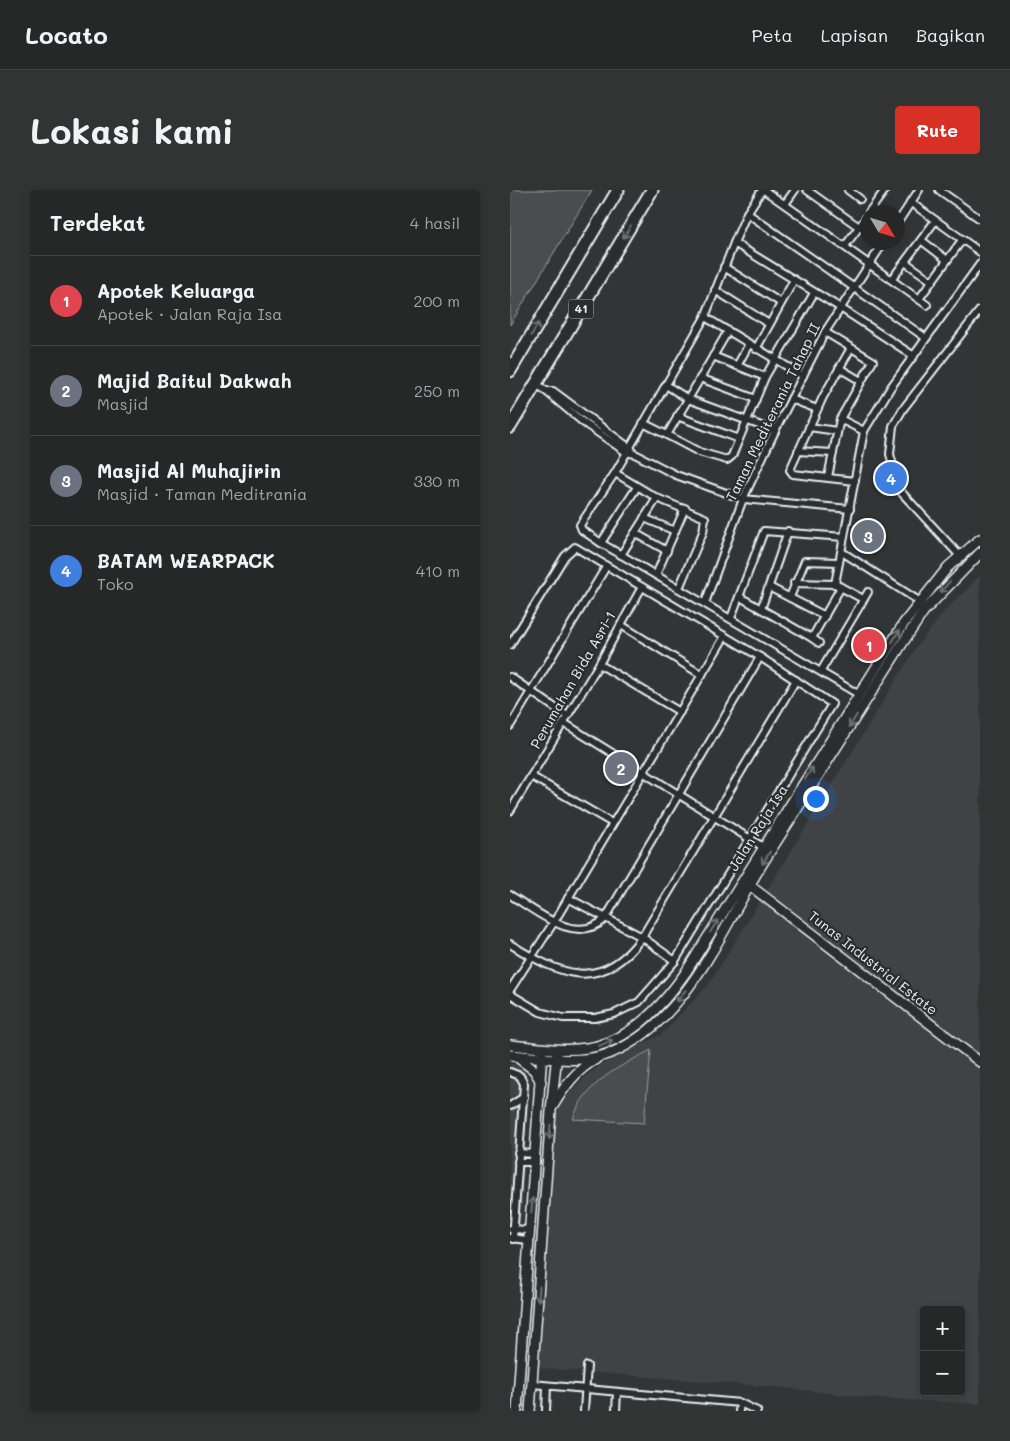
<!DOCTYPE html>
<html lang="id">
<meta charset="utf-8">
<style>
:root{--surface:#262828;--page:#323434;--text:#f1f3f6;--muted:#a4a6a8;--line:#424445;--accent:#d93025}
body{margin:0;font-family:Mali,sans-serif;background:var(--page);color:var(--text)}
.controls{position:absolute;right:15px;bottom:15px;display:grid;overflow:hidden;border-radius:5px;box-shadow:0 2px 8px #0003}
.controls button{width:45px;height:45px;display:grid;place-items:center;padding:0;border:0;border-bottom:1px solid var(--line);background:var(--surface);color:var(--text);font:25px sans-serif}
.compass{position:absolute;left:350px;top:15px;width:45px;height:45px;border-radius:50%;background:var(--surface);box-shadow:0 2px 8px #0003;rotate:128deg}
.you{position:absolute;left:305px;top:608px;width:18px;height:18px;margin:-12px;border:4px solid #fff;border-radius:50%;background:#1a73e8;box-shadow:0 0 0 8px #1a73e833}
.badge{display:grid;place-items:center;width:32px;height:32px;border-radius:50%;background:var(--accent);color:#fff;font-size:16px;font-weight:700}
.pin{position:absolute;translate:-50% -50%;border:2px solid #fff;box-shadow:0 1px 5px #0006}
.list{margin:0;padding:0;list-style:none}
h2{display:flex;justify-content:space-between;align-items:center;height:65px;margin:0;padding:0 20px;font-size:21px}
h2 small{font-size:16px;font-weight:400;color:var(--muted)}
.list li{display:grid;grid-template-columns:32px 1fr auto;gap:15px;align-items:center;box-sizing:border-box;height:90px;padding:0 20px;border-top:1px solid var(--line)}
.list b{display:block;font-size:19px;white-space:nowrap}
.list p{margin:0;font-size:16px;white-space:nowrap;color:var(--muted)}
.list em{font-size:16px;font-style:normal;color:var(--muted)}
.map{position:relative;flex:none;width:470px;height:1221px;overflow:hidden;border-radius:5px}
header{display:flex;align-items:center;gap:30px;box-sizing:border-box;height:70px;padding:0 25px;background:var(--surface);border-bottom:1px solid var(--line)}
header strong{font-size:24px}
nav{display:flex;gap:28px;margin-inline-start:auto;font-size:18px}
.intro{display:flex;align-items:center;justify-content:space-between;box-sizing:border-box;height:120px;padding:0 30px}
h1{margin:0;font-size:35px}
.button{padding:12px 22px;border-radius:5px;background:var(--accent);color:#fff;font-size:18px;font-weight:700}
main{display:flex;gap:30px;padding:0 30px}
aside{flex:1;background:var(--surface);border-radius:5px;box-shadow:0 2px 8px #0003}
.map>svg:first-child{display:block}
.built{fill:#3f4244;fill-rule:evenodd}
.green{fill:#494d4f;stroke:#989fa4}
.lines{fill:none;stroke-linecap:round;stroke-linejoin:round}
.street-casing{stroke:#e8f1f8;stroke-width:10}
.secondary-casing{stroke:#e8f1f8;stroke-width:12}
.highway-casing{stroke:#e8f1f8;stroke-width:15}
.street{stroke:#2a2d2e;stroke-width:6}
.secondary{stroke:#2a2d2e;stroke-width:9}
.highway{stroke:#2a2d2e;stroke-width:11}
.oneway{stroke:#6c7275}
.labels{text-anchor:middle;stroke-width:4.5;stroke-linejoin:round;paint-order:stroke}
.shield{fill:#2a2d2e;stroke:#afb6bb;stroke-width:1}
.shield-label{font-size:12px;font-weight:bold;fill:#e8f1f8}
.street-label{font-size:14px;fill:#e8f1f8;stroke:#2a2d2e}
</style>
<header>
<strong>Locato</strong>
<nav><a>Peta</a><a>Lapisan</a><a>Bagikan</a></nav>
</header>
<div class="intro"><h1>Lokasi kami</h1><a class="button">Rute</a></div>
<main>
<aside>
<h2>Terdekat<small>4 hasil</small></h2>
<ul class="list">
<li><span class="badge" style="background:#e0444e">1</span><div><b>Apotek Keluarga</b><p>Apotek · Jalan Raja Isa</p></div><em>200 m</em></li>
<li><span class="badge" style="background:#6b7280">2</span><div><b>Majid Baitul Dakwah</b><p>Masjid</p></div><em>250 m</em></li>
<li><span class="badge" style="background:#6b7280">3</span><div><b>Masjid Al Muhajirin</b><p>Masjid · Taman Meditrania</p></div><em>330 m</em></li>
<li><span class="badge" style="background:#3f7fe0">4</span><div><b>BATAM WEARPACK</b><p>Toko</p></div><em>410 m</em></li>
</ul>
</aside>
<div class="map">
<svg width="470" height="1221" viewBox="0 0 470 1221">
<rect width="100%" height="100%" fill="#323536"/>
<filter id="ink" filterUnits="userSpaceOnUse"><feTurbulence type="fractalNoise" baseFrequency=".02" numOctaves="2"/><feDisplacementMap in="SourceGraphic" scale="10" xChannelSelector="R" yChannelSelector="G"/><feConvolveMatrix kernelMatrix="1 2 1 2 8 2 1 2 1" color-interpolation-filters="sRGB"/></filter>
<g filter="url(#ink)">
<g class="built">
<path d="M470 386V1214L362 1208 275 1198 28 1178 41 981 47 922 54 909 76 886 94 873 152 844 199 794 409 453 435 421ZM414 1120H451V1202H414Z"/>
<path d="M0 874H7L14 879 20 891 11 1033H0Z"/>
</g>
<g class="green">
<path d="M0 0H82L0 135Z"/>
<path d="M141 860 134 933 63 929C75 892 109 877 141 860Z"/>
</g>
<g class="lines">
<g class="street-casing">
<g id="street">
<path d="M252 0 237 23 416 148"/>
<path d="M254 0 417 115"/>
<path d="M297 0 349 37"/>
<path d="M338 0 350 9"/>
<path d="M429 0 470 29"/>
<path d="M400 12 470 62"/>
<path d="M275 14 285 0"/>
<path d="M359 22 375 0"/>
<path d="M388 32 409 0"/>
<path d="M411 50 437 70"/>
<path d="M224 53 237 23"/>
<path d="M335 56 358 25"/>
<path d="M395 72 422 91"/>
<path d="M214 77 271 113"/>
<path d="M382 89 425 31"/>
<path d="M205 100 259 134"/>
<path d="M409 109 452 50"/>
<path d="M195 127 293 186"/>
<path d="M218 141 157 245 189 262 217 270 222 266 255 187 304 103"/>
<path d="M315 142 363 171 330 229 318 287"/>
<path d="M341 158 313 207 280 280 283 284 345 291"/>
<path d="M246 159 284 90"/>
<path d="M203 166 255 187"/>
<path d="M227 176 239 154"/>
<path d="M329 178 351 191"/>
<path d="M190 188 246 209"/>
<path d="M26 193 74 233 116 262 125 264 166 285 233 309 340 319"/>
<path d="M156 195 178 209 265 241"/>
<path d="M37 201H43L121 259"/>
<path d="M281 209 307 219"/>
<path d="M167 226 229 249"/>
<path d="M330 229 354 241"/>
<path d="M133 233 157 245"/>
<path d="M299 237 327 241"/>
<path d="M288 261 323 263"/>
<path d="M105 283 147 308 195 328 193 342 169 398"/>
<path d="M134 328 165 341"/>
<path d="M125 343 157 361"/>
<path d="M91 353 127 297"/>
<path d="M332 362 409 411"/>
<path d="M111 365 147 308"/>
<path d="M450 366 392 303 388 294 380 264 383 236 393 219 470 120"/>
<path d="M146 385 175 318"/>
<path d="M284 393 325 394 353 409"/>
<path d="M325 394 354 241 381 197 470 74"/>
<path d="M259 397 315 426"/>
<path d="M230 407 302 448 331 397"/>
<path d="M280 407 295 371 329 372"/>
<path d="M195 413 233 309 265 241 315 142 374 52"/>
<path d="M251 419 278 341"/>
<path d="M221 428 254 341 334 347"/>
<path d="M111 435 192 485"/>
<path d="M302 448 309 453"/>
<path d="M0 455 55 366 65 357 250 467 322 514 165 771 129 812 104 824 85 828H53L30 822 0 804"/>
<path d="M89 474 170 522"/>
<path d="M311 481 358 402"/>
<path d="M0 487 57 526"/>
<path d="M348 504 91 353 72 340 70 335 105 283 195 127 224 53 329 117 404 166"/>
<path d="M54 533 253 657"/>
<path d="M0 536 96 377"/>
<path d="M21 586 102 633"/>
<path d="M0 621 89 474 132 397"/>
<path d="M0 705C27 721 65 756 95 729L250 467"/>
<path d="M58 708 132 747 165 771"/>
<path d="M0 754C50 785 91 804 132 747L286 490"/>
<path d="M0 800 44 732 215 446"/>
<path d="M0 882 10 886 14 894 3 1049"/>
<path d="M0 916 14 907"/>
<path d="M8 963 26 964"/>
<path d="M8 972H26"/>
<path d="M1 1039 19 1040"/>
<path d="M0 1048 18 1050"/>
<path d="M22 1194 230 1213 247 1221"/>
<path d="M36 1221 37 1196"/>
<path d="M74 1221 77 1176"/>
<path d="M106 1221 107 1202"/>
<path d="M229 1221 230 1213"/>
</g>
</g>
<g class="secondary-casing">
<g id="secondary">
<path d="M234 691 470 872"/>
<path d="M0 855C25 857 53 862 77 858 119 852 153 815 176 782L394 433 438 377 470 349"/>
<path d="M0 865C32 867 71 875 101 863 179 830 212 737 254 671 300 598 346 526 392 454L414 421 470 363"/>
<path d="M7 867 24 880 31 892"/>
<path d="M43 916C54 897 66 880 86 869"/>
<path d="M7 1221 32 862"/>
<path d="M20 1221 41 921 47 864"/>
</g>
</g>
<g class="highway-casing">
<g id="highway">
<path d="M0 181 108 0"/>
<path d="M0 237 142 0"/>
</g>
</g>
<use href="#street" class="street"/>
<use href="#secondary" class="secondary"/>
<use href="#highway" class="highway"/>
</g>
<defs><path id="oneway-shaft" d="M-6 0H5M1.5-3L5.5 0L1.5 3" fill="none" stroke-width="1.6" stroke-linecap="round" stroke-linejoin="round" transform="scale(1.25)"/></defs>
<g class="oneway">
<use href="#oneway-shaft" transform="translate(117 42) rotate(121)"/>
<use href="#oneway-shaft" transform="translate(25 139) rotate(-59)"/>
<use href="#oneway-shaft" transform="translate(435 397) rotate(132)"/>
<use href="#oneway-shaft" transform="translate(386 446) rotate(-58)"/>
<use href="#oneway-shaft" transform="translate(343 531) rotate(122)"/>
<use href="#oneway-shaft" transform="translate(299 583) rotate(-58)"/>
<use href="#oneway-shaft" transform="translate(256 668) rotate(122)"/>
<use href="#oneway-shaft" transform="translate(204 736) rotate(-59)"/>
<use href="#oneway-shaft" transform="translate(171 806) rotate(128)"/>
<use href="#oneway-shaft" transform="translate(96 853) rotate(-23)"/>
<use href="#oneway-shaft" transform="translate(40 942) rotate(93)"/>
<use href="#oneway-shaft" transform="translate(22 1015) rotate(-84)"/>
<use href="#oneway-shaft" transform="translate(29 1104) rotate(94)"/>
</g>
</g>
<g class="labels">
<rect class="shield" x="58.5" y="109.5" width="25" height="19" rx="4"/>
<g class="shield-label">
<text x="71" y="123">41</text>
</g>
<g class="street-label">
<text transform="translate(263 222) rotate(-64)" y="5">Taman Mediterania Tahap II</text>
<text transform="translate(63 490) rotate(-60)" y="5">Perumahan Bida Asri-1</text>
<text transform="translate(248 638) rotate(-58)" y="5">Jalan Raja Isa</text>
<text transform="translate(363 773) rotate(38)" y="5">Tunas Industrial Estate</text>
</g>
</g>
</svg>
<div class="controls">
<button>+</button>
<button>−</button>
</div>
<svg class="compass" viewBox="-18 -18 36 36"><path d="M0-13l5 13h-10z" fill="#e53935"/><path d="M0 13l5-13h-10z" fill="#a4a6a8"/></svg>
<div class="you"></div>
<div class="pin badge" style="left:359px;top:455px;background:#e0444e">1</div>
<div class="pin badge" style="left:111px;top:578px;background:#6b7280">2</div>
<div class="pin badge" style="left:358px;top:346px;background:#6b7280">3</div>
<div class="pin badge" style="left:381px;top:288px;background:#3f7fe0">4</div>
</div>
</main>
